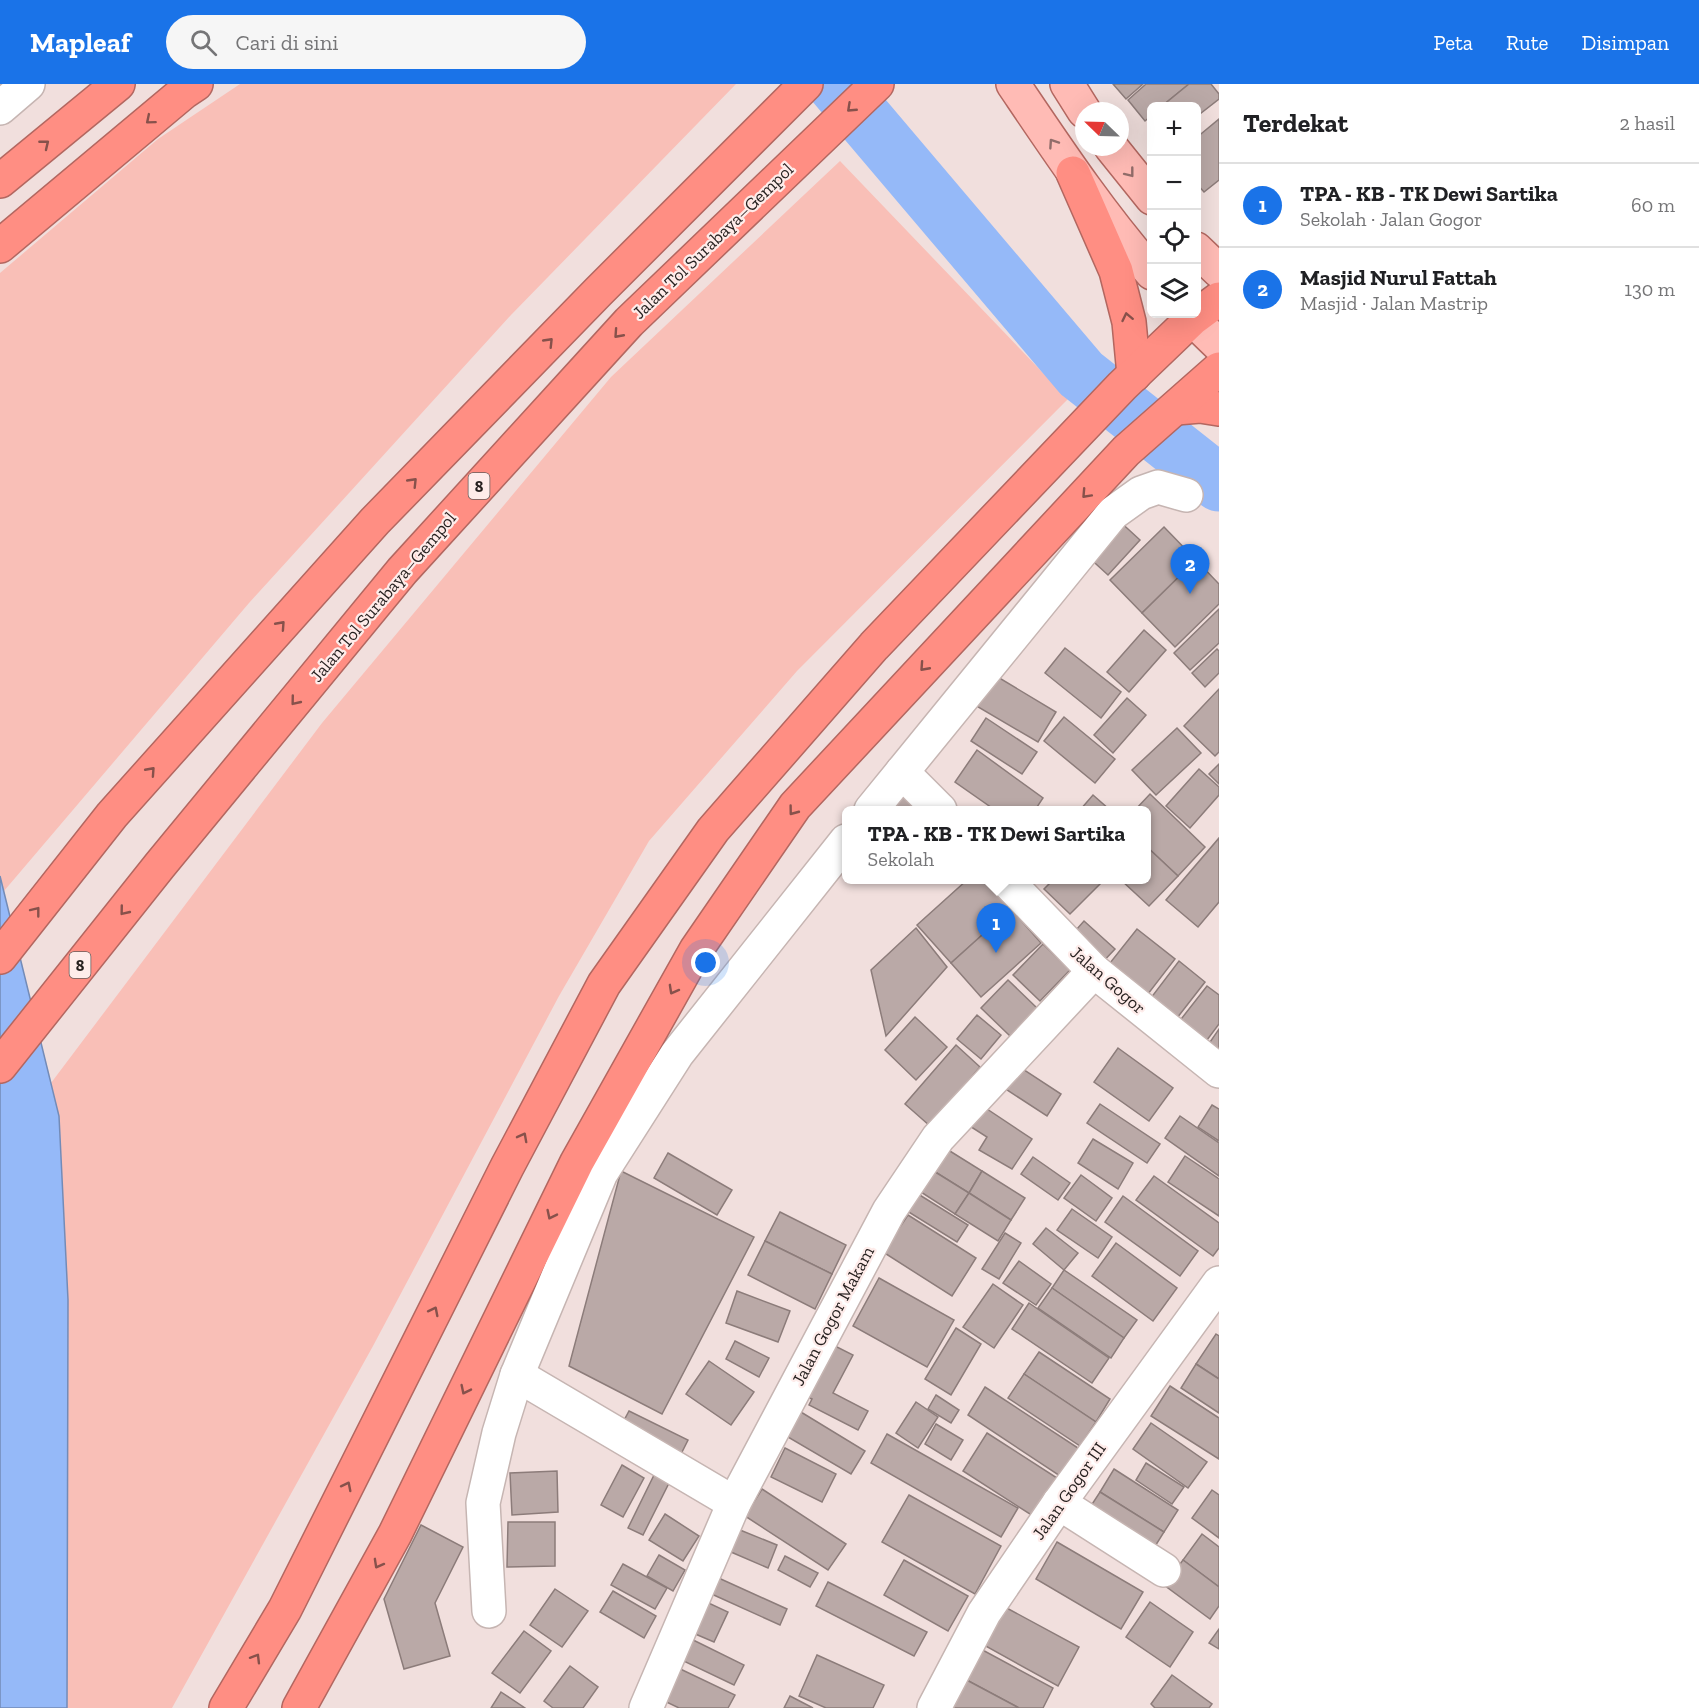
<!DOCTYPE html>
<html lang="id">
<meta charset="utf-8">
<style>
:root{--surface:#fff;--page:#f6f6f6;--text:#202124;--muted:#757577;--line:#e0e0e0;--accent:#1a73e8}
body{margin:0;font-family:"Zilla Slab",serif;background:var(--page);color:var(--text)}
.controls{position:absolute;right:18px;top:18px;display:grid;overflow:hidden;border-radius:9px;box-shadow:0 6px 24px #0002}
.controls button{width:54px;height:54px;display:grid;place-items:center;padding:0;border:0;border-bottom:2px solid var(--line);background:var(--surface);color:var(--text);font:30px sans-serif}
.compass{position:absolute;left:1075px;top:18px;width:54px;height:54px;border-radius:50%;background:var(--surface);box-shadow:0 6px 24px #0002;rotate:293deg}
.you{position:absolute;left:706px;top:879px;width:21px;height:21px;margin:-15px;border:4px solid #fff;border-radius:50%;background:#1a73e8;box-shadow:0 0 0 9px #1a73e833}
.badge{display:grid;place-items:center;width:39px;height:39px;border-radius:50%;background:var(--accent);color:#fff;font-size:20px;font-weight:700}
.pin{position:absolute;translate:-50% -50px;filter:drop-shadow(0 2px 3px #0008)}
.pin::after{content:'';position:absolute;top:32px;width:21px;height:18px;background:inherit;clip-path:polygon(0 0,100% 0,50% 100%)}
.popup{position:absolute;left:842px;top:722px;width:309px;height:78px;box-sizing:border-box;display:grid;place-content:center;border-radius:9px;background:var(--surface);filter:drop-shadow(0 2px 4px #0005);font-size:20px;white-space:nowrap;color:var(--muted)}
.popup b{font-size:22px;color:var(--text)}
.popup::after{content:'';position:absolute;left:50%;top:100%;margin-left:-12px;border:12px solid transparent;border-top-color:var(--surface)}
.list{margin:0;padding:0;list-style:none}
h2{display:flex;justify-content:space-between;align-items:center;height:78px;margin:0;padding:0 24px;font-size:26px}
h2 small{font-size:20px;font-weight:400;color:var(--muted)}
.list li{display:grid;grid-template-columns:39px 1fr auto;gap:18px;align-items:center;box-sizing:border-box;height:84px;padding:0 24px;border-top:2px solid var(--line)}
.list b{display:block;font-size:22px;white-space:nowrap}
.list p{margin:0;font-size:20px;white-space:nowrap;color:var(--muted)}
.list em{font-size:20px;font-style:normal;color:var(--muted)}
.icon{flex:none;width:33px;height:33px;fill:none;stroke:currentColor;stroke-width:2;stroke-linecap:round;stroke-linejoin:round}
.map{position:relative;flex:none;width:1219px;height:1624px;overflow:hidden}
header{display:flex;align-items:center;gap:36px;box-sizing:border-box;height:84px;padding:0 30px;background:var(--accent);color:#fff}
header strong{font-size:28px}
nav{display:flex;gap:33px;margin-inline-start:auto;font-size:21px}
.search{width:420px;height:54px;background:var(--page);display:flex;align-items:center;gap:15px;box-sizing:border-box;padding:0 21px;border-radius:33px;color:var(--muted);font-size:22px}
main{display:flex}
aside{flex:1;background:var(--surface)}
.map>svg:first-child{display:block}
.green{fill:#f9bfb7}
.water{fill:#95b9f8;stroke:#738bb7;stroke-width:1.5}
.lines{fill:none;stroke-linecap:round;stroke-linejoin:round}
.river{stroke:#95b9f8;stroke-width:57}
.building{fill:#baa9a7;stroke:#8c7c7a;stroke-width:1.5}
.minor-casing{stroke:#c6b5b2;stroke-width:36}
.major-casing{stroke:#b36760;stroke-width:36}
.highway-casing{stroke:#b36760;stroke-width:36}
.minor{stroke:#fff;stroke-width:33}
.major{stroke:#ffbbb5;stroke-width:33}
.highway{stroke:#ff8e83;stroke-width:33}
.oneway{stroke:#87514b}
.oneway2{stroke:#926d6a}
.labels{text-anchor:middle;stroke-width:4.5;stroke-linejoin:round;paint-order:stroke}
.shield{fill:#feecea;stroke:#665c5b;stroke-width:1.5}
.shield-label{font-size:16px;font-weight:bold;fill:#251f1e}
.street-label{font-size:18px;fill:#251f1e;stroke:#feecea}
</style>
<header>
<strong>Mapleaf</strong>
<div class="search"><svg class="icon" aria-label="search" viewBox="0 0 24 24"><circle cx="10" cy="10" r="6"/><path d="M15 15l6 6"/></svg>Cari di sini</div>
<nav><a>Peta</a><a>Rute</a><a>Disimpan</a></nav>
</header>
<main>
<div class="map">
<svg width="1219" height="1624" viewBox="0 0 1219 1624">
<rect width="100%" height="100%" fill="#f1dfdd"/>
<g class="green">
<path d="M240 0H736L511 231 249 519 4 807 0 792V189L158 55Z"/>
<path d="M840 77 1068 315 797 587 649 757 559 912 373 1262 172 1624H67L68 1216 59 1032 51 999 322 639 611 293Z"/>
</g>
<path class="water" d="M0 792 59 1032 68 1216 67 1624H0Z"/>
<g class="lines">
<path class="river" d="M835 0 1081 290 1219 399"/>
</g>
<g class="building">
<path d="M1113 0H1143L1126 15Z"/>
<path d="M1146 0H1189L1162 22H1152V31L1145 37 1128 16Z"/>
<path d="M1189 0H1211L1219 10V15L1196 33V22H1162Z"/>
<path d="M1219 35V96L1204 108 1196 99V54Z"/>
<path d="M1116 434 1140 456 1108 491 1084 469Z"/>
<path d="M1164 443 1196 476 1142 529 1110 496Z"/>
<path d="M1196 476 1219 500V520L1175 563 1142 529Z"/>
<path d="M1219 525V559L1190 586 1174 569Z"/>
<path d="M1144 546 1166 566 1129 608 1107 588Z"/>
<path d="M1065 564 1121 608 1101 634 1045 589Z"/>
<path d="M1217 565 1219 567V589L1205 603 1192 589Z"/>
<path d="M986 586 1056 628 1038 658 968 617Z"/>
<path d="M1219 605V668L1215 672 1184 642Z"/>
<path d="M1127 614 1146 631 1113 669 1094 651Z"/>
<path d="M1064 633 1115 675 1095 699 1044 657Z"/>
<path d="M986 634 1037 668 1022 690 971 657Z"/>
<path d="M1177 644 1201 669 1156 711 1132 686Z"/>
<path d="M977 666 1043 714 1035 726H995L955 698Z"/>
<path d="M1219 680V700L1209 690Z"/>
<path d="M1199 685 1219 703V711L1190 744 1166 722Z"/>
<path d="M904 710 923 726H889Z"/>
<path d="M1150 710 1205 763 1178 792 1146 762V726H1135Z"/>
<path d="M1093 711 1110 726H1080Z"/>
<path d="M1219 754V818L1198 843 1166 816Z"/>
<path d="M1146 762 1178 792 1149 822 1121 796H1146Z"/>
<path d="M967 796H984L1011 825 951 879 917 841Z"/>
<path d="M1053 796H1104L1070 830 1044 805Z"/>
<path d="M1011 825 1041 859 981 913 951 879Z"/>
<path d="M1084 837 1115 865 1099 882 1069 854Z"/>
<path d="M916 844 947 883 886 952 871 886Z"/>
<path d="M1137 845 1175 875 1141 919 1102 889Z"/>
<path d="M1043 860 1070 886 1040 917 1013 891Z"/>
<path d="M1179 877 1205 898 1170 943 1144 923Z"/>
<path d="M1008 896 1037 924 1010 952 981 924Z"/>
<path d="M1207 902 1219 911V940L1198 968 1171 948Z"/>
<path d="M977 931 1001 951 981 975 957 955Z"/>
<path d="M915 933 947 963 916 996 885 966Z"/>
<path d="M1219 945V968L1208 961Z"/>
<path d="M956 961 980 983 930 1042 905 1020Z"/>
<path d="M1118 964 1173 1004 1149 1037 1094 998Z"/>
<path d="M1012 978 1061 1010 1047 1032 998 1000Z"/>
<path d="M978 1019 1032 1055 1012 1085 979 1066 987 1053 965 1039Z"/>
<path d="M1100 1020 1160 1060 1147 1079 1087 1039Z"/>
<path d="M1212 1021 1219 1025V1057L1198 1043Z"/>
<path d="M1180 1032 1219 1059V1092L1165 1054Z"/>
<path d="M1093 1055 1133 1079 1118 1105 1078 1079Z"/>
<path d="M937 1059 982 1087 969 1109 924 1081Z"/>
<path d="M668 1069 732 1106 717 1131 654 1094Z"/>
<path d="M1185 1072 1219 1095V1132L1168 1098Z"/>
<path d="M1033 1073 1070 1099 1058 1116 1021 1090Z"/>
<path d="M924 1081 969 1109 955 1130 910 1101Z"/>
<path d="M621 1087 754 1153 662 1330 569 1282Z"/>
<path d="M982 1087 1025 1114 1011 1136 969 1109Z"/>
<path d="M1081 1091 1112 1114 1096 1137 1064 1114Z"/>
<path d="M1154 1092 1219 1139V1164L1213 1172 1136 1116Z"/>
<path d="M910 1105 968 1141 957 1158 899 1122Z"/>
<path d="M969 1109 1011 1136 998 1157 955 1130Z"/>
<path d="M1123 1112 1198 1167 1180 1192 1105 1138Z"/>
<path d="M1072 1125 1112 1153 1098 1174 1057 1146Z"/>
<path d="M780 1128 846 1161 832 1190 765 1157Z"/>
<path d="M908 1131 976 1174 952 1212 883 1168Z"/>
<path d="M1046 1144 1078 1169 1064 1186 1033 1160Z"/>
<path d="M1005 1149 1021 1159 999 1195 982 1185Z"/>
<path d="M765 1157 832 1190 815 1225 748 1191Z"/>
<path d="M1116 1159 1177 1204 1153 1237 1092 1192Z"/>
<path d="M1019 1177 1051 1200 1036 1221 1003 1199Z"/>
<path d="M1064 1186 1137 1236 1124 1254 1052 1204Z"/>
<path d="M879 1194 954 1236 927 1283 853 1242Z"/>
<path d="M993 1200 1023 1221 994 1264 963 1243Z"/>
<path d="M1052 1204 1124 1254 1111 1274 1038 1224Z"/>
<path d="M737 1207 790 1227 778 1258 726 1239Z"/>
<path d="M1029 1219 1109 1274 1092 1299 1012 1245Z"/>
<path d="M956 1244 981 1260 951 1311 925 1295Z"/>
<path d="M1216 1250 1219 1252V1295L1196 1280Z"/>
<path d="M735 1257 769 1274 759 1293 726 1275Z"/>
<path d="M831 1260 853 1271 833 1309 868 1327 858 1346 809 1321 812 1315 805 1312Z"/>
<path d="M1039 1268 1110 1315 1096 1338 1024 1290Z"/>
<path d="M709 1277 754 1308 731 1341 686 1310Z"/>
<path d="M1196 1280 1219 1295V1329L1181 1304Z"/>
<path d="M1024 1290 1096 1338 1080 1362 1008 1314Z"/>
<path d="M1170 1302 1219 1334V1375L1151 1332Z"/>
<path d="M985 1303 1078 1364 1060 1392 968 1331Z"/>
<path d="M936 1311 959 1326 951 1339 928 1325Z"/>
<path d="M916 1318 938 1333 918 1364 896 1349Z"/>
<path d="M791 1322 865 1367 851 1390 776 1346Z"/>
<path d="M629 1327 688 1356 680 1372 621 1342Z"/>
<path d="M1151 1339 1207 1378 1188 1404 1133 1365Z"/>
<path d="M936 1340 963 1356 951 1376 925 1360Z"/>
<path d="M987 1349 1057 1394 1033 1432 963 1387Z"/>
<path d="M887 1350 1018 1424 1001 1453 871 1379Z"/>
<path d="M785 1364 836 1390 822 1418 771 1393Z"/>
<path d="M1146 1379 1184 1403 1172 1420 1136 1396Z"/>
<path d="M622 1381 644 1394 623 1433 601 1421Z"/>
<path d="M1114 1385 1178 1426 1164 1448 1100 1408Z"/>
<path d="M557 1387 558 1428 512 1431 510 1389Z"/>
<path d="M656 1387 671 1395 643 1451 628 1444Z"/>
<path d="M762 1405 846 1460 828 1486 745 1432Z"/>
<path d="M1212 1406 1219 1411V1454L1192 1434Z"/>
<path d="M1100 1408 1164 1448 1149 1472 1085 1431Z"/>
<path d="M909 1411 1001 1462 975 1510 882 1458Z"/>
<path d="M665 1430 699 1452 683 1477 649 1456Z"/>
<path d="M508 1438H555V1482L507 1483Z"/>
<path d="M421 1441 463 1463 435 1519 450 1572 404 1585 384 1515Z"/>
<path d="M740 1446 777 1461 768 1484 731 1468Z"/>
<path d="M1202 1450 1219 1463V1503L1183 1476Z"/>
<path d="M1057 1458 1143 1508 1121 1545 1036 1495Z"/>
<path d="M659 1471 685 1486 673 1507 647 1492Z"/>
<path d="M785 1472 818 1489 810 1503 778 1486Z"/>
<path d="M904 1476 968 1512 948 1547 884 1511Z"/>
<path d="M1183 1476 1219 1503V1522L1210 1535 1164 1501Z"/>
<path d="M623 1480 667 1504 655 1525 611 1501Z"/>
<path d="M712 1491 787 1525 780 1541 705 1507Z"/>
<path d="M828 1498 927 1548 914 1572 816 1522Z"/>
<path d="M555 1505 588 1527 562 1563 530 1541Z"/>
<path d="M613 1507 656 1532 644 1554 600 1528Z"/>
<path d="M700 1515 728 1528 714 1558 686 1546Z"/>
<path d="M1150 1518 1193 1548 1170 1583 1126 1553Z"/>
<path d="M1003 1522 1079 1563 1058 1602 982 1560Z"/>
<path d="M1219 1545V1565L1209 1559Z"/>
<path d="M524 1547 551 1567 520 1609 492 1589Z"/>
<path d="M681 1550 744 1581 734 1601 671 1571Z"/>
<path d="M977 1563 1053 1604 1043 1624H1019L961 1593Z"/>
<path d="M817 1571 884 1601 873 1624H826L799 1612Z"/>
<path d="M570 1582 598 1603 583 1624H553L544 1617Z"/>
<path d="M674 1582 735 1611 728 1624H679L658 1614Z"/>
<path d="M1172 1591 1212 1620 1209 1624H1155L1151 1620Z"/>
<path d="M961 1593 1019 1624H948Z"/>
<path d="M501 1608 525 1624H491Z"/>
<path d="M790 1612 813 1624H784Z"/>
</g>
<g class="lines">
<g class="minor-casing">
<g id="minor">
<path d="M0 24 28 0"/>
<path d="M902 688 940 726"/>
<path d="M871 726 1113 429 1141 409 1158 403 1186 411"/>
<path d="M1006 796 1094 887 1219 987"/>
<path d="M517 1291 734 1419"/>
<path d="M1059 1419 1164 1486"/>
<path d="M489 1527 483 1419 499 1349 517 1291 601 1089 677 970 846 757"/>
<path d="M646 1624 734 1419 889 1127 938 1054 1094 887"/>
<path d="M934 1624 984 1529 1059 1419 1219 1199"/>
</g>
</g>
<g class="major-casing">
<g id="major">
<path d="M1013 0C1057 65 1100 130 1152 189"/>
<path d="M1067 0 1084 27"/>
<path d="M1111 63 1152 114"/>
<path d="M1196 165 1219 187"/>
<path d="M1187 230 1219 261"/>
</g>
</g>
<g class="highway-casing">
<g id="highway">
<path d="M1073 89 1116 187 1129 238 1134 291"/>
<path d="M0 97 118 0"/>
<path d="M0 162 184 8 196 0"/>
<path d="M1176 324 1200 322 1219 325"/>
<path d="M0 873 112 731 375 437 598 208 806 0"/>
<path d="M0 982 160 781 402 487 629 238 877 0"/>
<path d="M226 1624 285 1525 507 1083 604 900 713 746 874 562 1122 302 1192 235 1219 215"/>
<path d="M299 1624 395 1450 577 1078 696 866 795 722 1126 367 1219 285"/>
</g>
</g>
<use href="#minor" class="minor"/>
<use href="#major" class="major"/>
<use href="#highway" class="highway"/>
</g>
<defs><path id="oneway-chevron" d="M-2-3.5L2.5 0L-2 3.5" fill="none" stroke-width="1.6" stroke-linecap="round" stroke-linejoin="round" transform="scale(1.5)"/></defs>
<g class="oneway">
<use href="#oneway-chevron" transform="translate(851 24) rotate(137)"/>
<use href="#oneway-chevron" transform="translate(150 36) rotate(140)"/>
<use href="#oneway-chevron" transform="translate(45 60) rotate(-39)"/>
<use href="#oneway-chevron" transform="translate(1127 233) rotate(-102)"/>
<use href="#oneway-chevron" transform="translate(618 250) rotate(132)"/>
<use href="#oneway-chevron" transform="translate(549 258) rotate(-46)"/>
<use href="#oneway-chevron" transform="translate(413 398) rotate(-46)"/>
<use href="#oneway-chevron" transform="translate(1086 410) rotate(133)"/>
<use href="#oneway-chevron" transform="translate(281 541) rotate(-48)"/>
<use href="#oneway-chevron" transform="translate(924 583) rotate(132)"/>
<use href="#oneway-chevron" transform="translate(295 617) rotate(129)"/>
<use href="#oneway-chevron" transform="translate(151 687) rotate(-48)"/>
<use href="#oneway-chevron" transform="translate(793 727) rotate(127)"/>
<use href="#oneway-chevron" transform="translate(36 827) rotate(-52)"/>
<use href="#oneway-chevron" transform="translate(124 827) rotate(129)"/>
<use href="#oneway-chevron" transform="translate(673 906) rotate(119)"/>
<use href="#oneway-chevron" transform="translate(523 1053) rotate(-62)"/>
<use href="#oneway-chevron" transform="translate(551 1131) rotate(116)"/>
<use href="#oneway-chevron" transform="translate(434 1227) rotate(-63)"/>
<use href="#oneway-chevron" transform="translate(465 1306) rotate(116)"/>
<use href="#oneway-chevron" transform="translate(347 1402) rotate(-63)"/>
<use href="#oneway-chevron" transform="translate(378 1480) rotate(119)"/>
<use href="#oneway-chevron" transform="translate(256 1574) rotate(-59)"/>
</g>
<g class="oneway2">
<use href="#oneway-chevron" transform="translate(1053 59) rotate(-124)"/>
<use href="#oneway-chevron" transform="translate(1130 89) rotate(52)"/>
</g>
<g class="labels">
<g class="shield">
<rect x="468.5" y="389" width="21" height="26" rx="4.5"/>
<rect x="69.5" y="868" width="21" height="26" rx="4.5"/>
</g>
<g class="shield-label">
<text x="479" y="408">8</text>
<text x="80" y="887">8</text>
</g>
<g class="street-label">
<text transform="translate(713 157) rotate(-44)" y="6">Jalan Tol Surabaya–Gempol</text>
<text transform="translate(383 513) rotate(-50)" y="6">Jalan Tol Surabaya–Gempol</text>
<text transform="translate(1108 896) rotate(41)" y="6">Jalan Gogor</text>
<text transform="translate(833 1232) rotate(-62)" y="6">Jalan Gogor Makam</text>
<text transform="translate(1069 1407) rotate(-55)" y="6">Jalan Gogor III</text>
</g>
</g>
</svg>
<div class="controls">
<button>+</button>
<button>−</button>
<button><svg class="icon" aria-label="locate" viewBox="0 0 24 24"><circle cx="12" cy="12" r="6"/><path d="M12 2v4M12 18v4M2 12h4M18 12h4"/></svg></button>
<button><svg class="icon" aria-label="layers" viewBox="0 0 24 24"><path d="M12 4l9 5-9 5-9-5zM3 14l9 5 9-5"/></svg></button>
</div>
<svg class="compass" viewBox="-18 -18 36 36"><path d="M0-13l5 13h-10z" fill="#e53935"/><path d="M0 13l5-13h-10z" fill="#757577"/></svg>
<div class="you"></div>
<div class="pin badge" style="left:996px;top:869px">1</div>
<div class="popup"><b>TPA - KB - TK Dewi Sartika</b>Sekolah</div>
<div class="pin badge" style="left:1190px;top:510px">2</div>
</div>
<aside>
<h2>Terdekat<small>2 hasil</small></h2>
<ul class="list">
<li><span class="badge">1</span><div><b>TPA - KB - TK Dewi Sartika</b><p>Sekolah · Jalan Gogor</p></div><em>60 m</em></li>
<li><span class="badge">2</span><div><b>Masjid Nurul Fattah</b><p>Masjid · Jalan Mastrip</p></div><em>130 m</em></li>
</ul>
</aside>
</main>
